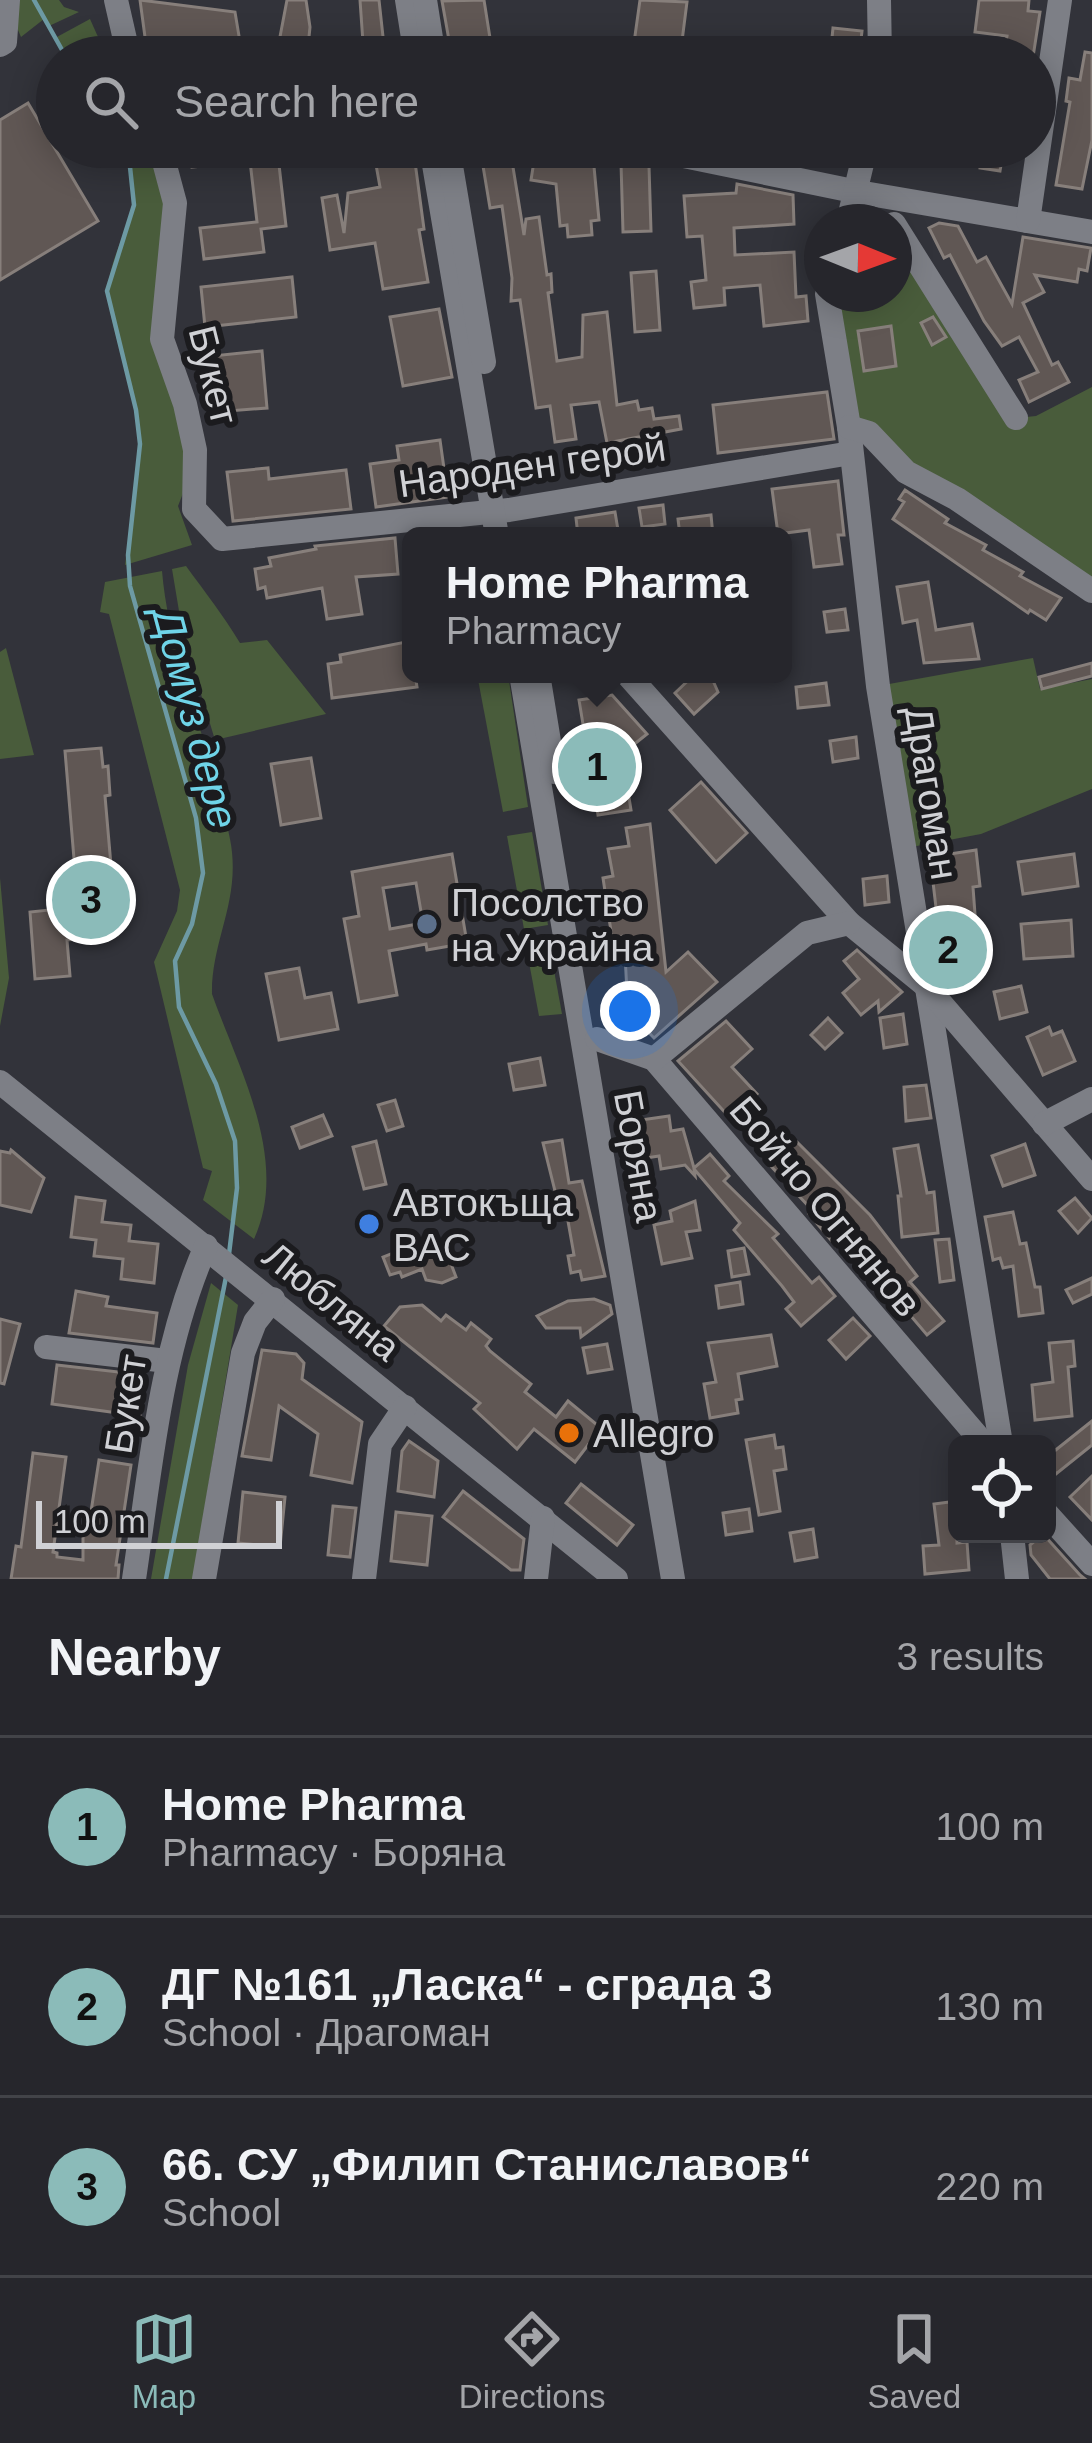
<!DOCTYPE html>
<meta charset="utf-8">
<style>
:root{--surface:#26262c;--page:#2e2e34;--text:#f1f3f6;--muted:#a4a5a9;--line:#424348;--accent:#8bbbb9}
body{margin:0;font-family:Helvetica,sans-serif;background:var(--page);color:var(--text)}
.controls{position:absolute;right:36px;bottom:36px;display:grid;overflow:hidden;border-radius:18px;box-shadow:0 6px 30px #0003}
.controls button{width:108px;height:108px;display:grid;place-items:center;padding:0;border:0;border-bottom:3px solid var(--line);background:var(--surface);color:var(--text);font:60px sans-serif}
.compass{position:absolute;left:804px;top:204px;width:108px;height:108px;border-radius:50%;background:var(--surface);box-shadow:0 6px 30px #0003;rotate:91deg}
.scale{position:absolute;left:36px;bottom:30px;width:246px;box-sizing:border-box;padding-left:12px;border:6px solid #d0d1d5;border-top:0;font-size:33px;line-height:42px;white-space:nowrap;color:#d0d1d5;-webkit-text-stroke:9px #1b1b1e;paint-order:stroke}
.you{position:absolute;left:630px;top:1011px;width:42px;height:42px;margin:-30px;border:9px solid #fff;border-radius:50%;background:#1a73e8;box-shadow:0 0 0 18px #1a73e833}
.badge{display:grid;place-items:center;width:78px;height:78px;border-radius:50%;background:var(--accent);color:#111;font-size:39px;font-weight:700}
.pin{position:absolute;translate:-50% -50%;border:6px solid #fff;box-shadow:0 3px 12px #0006}
.popup{position:absolute;left:402px;top:527px;width:390px;height:156px;box-sizing:border-box;display:grid;place-content:center;border-radius:18px;background:var(--surface);filter:drop-shadow(0 3px 9px #0005);font-size:39px;white-space:nowrap;color:var(--muted)}
.popup b{font-size:45px;color:var(--text)}
.popup::after{content:'';position:absolute;left:50%;top:100%;margin-left:-24px;border:24px solid transparent;border-top-color:var(--surface)}
.list{margin:0;padding:0;list-style:none}
h2{display:flex;justify-content:space-between;align-items:center;height:156px;margin:0;padding:0 48px;font-size:51px}
h2 small{font-size:39px;font-weight:400;color:var(--muted)}
.list li{display:grid;grid-template-columns:78px 1fr auto;gap:36px;align-items:center;box-sizing:border-box;height:180px;padding:0 48px;border-top:3px solid var(--line)}
.list b{display:block;font-size:45px;white-space:nowrap}
.list p{margin:0;font-size:39px;white-space:nowrap;color:var(--muted)}
.list em{font-size:39px;font-style:normal;color:var(--muted)}
.icon{flex:none;width:66px;height:66px;fill:none;stroke:currentColor;stroke-width:2;stroke-linecap:round;stroke-linejoin:round}
.map{position:relative;flex:none;width:1092px;height:1579px;overflow:hidden}
.search{position:absolute;background:var(--surface);box-shadow:0 6px 30px #0003;left:36px;right:36px;top:36px;height:132px;display:flex;align-items:center;gap:30px;box-sizing:border-box;padding:0 42px;border-radius:66px;color:var(--muted);font-size:45px}
.sheet{height:696px;background:var(--surface)}
nav{display:flex;justify-content:space-around;align-items:center;box-sizing:border-box;height:168px;border-top:3px solid var(--line);background:var(--surface);font-size:33px;color:var(--muted)}
nav a{display:grid;justify-items:center;gap:6px}
nav .on{color:var(--accent)}
.map>svg:first-child{display:block}
.green{fill:#495c3b}
.lines{fill:none;stroke-linecap:round;stroke-linejoin:round}
.stream{stroke:#6d9aa4;stroke-width:4.5}
.building{fill:#605754;stroke:#877f7b;stroke-width:3;fill-rule:evenodd}
.minor{stroke:#7d7f86;stroke-width:24}
.service-dot{fill:#5c6f8a;stroke:#1b1b1e;stroke-width:4.5}
.shop-dot{fill:#3f7fe0;stroke:#1b1b1e;stroke-width:4.5}
.food-dot{fill:#e8710a;stroke:#1b1b1e;stroke-width:4.5}
.labels{text-anchor:middle;stroke-width:12;stroke-linejoin:round;paint-order:stroke}
.street-label{font-size:39px;fill:#d0d1d5;stroke:#1b1b1e}
.poi-label{font-size:39px;fill:#d0d1d5;stroke:#1b1b1e;text-anchor:start}
.water-label{font-size:42px;font-style:italic;fill:#6fd4e8;stroke:#1b1b1e}
</style>
<div class="map">
<svg width="1092" height="1579" viewBox="0 0 1092 1579">
<rect width="100%" height="100%" fill="#32333a"/>
<g class="green">
<path d="M13 0H59L64 7 79 12 49 26 44 19 21 37 15 23Z"/>
<path d="M90 19 107 57H66L55 38Z"/>
<path d="M118 147H154L169 204 153 316 178 404 187 483 178 506 192 545 125 565C131 514 145 459 135 407 130 379 106 313 108 289 113 231 155 212 118 147Z"/>
<path d="M894 224 1016 418 1036 416 1092 387V591L849 427 827 294H894Z"/>
<path d="M186 566C205 592 223 615 240 643L267 640 326 714 215 740 183 635 172 569Z"/>
<path d="M162 571C170 664 213 748 230 839 242 899 211 940 212 994 239 1070 290 1160 254 1239L203 1200 212 1171 203 1168 154 962 177 911 180 890 109 614 100 612 105 582Z"/>
<path d="M6 648 34 755 0 759V652Z"/>
<path d="M1033 658 1040 689 1092 679V789L981 834 906 848 878 686Z"/>
<path d="M477 674H508L528 807 503 812Z"/>
<path d="M532 832 548 925 524 929 507 836Z"/>
<path d="M0 878 9 978 0 1026Z"/>
<path d="M551 954 562 1014 539 1016 528 957Z"/>
<path d="M211 1283 238 1305 193 1579H151L188 1365Z"/>
</g>
<g class="lines">
<g class="stream">
<path d="M34 0 66 57"/>
<path d="M118 147 130 167 134 205 107 291 136 410 140 444 128 555 130 586 196 818 203 873 192 924 175 961 179 1007 216 1084 235 1141 237 1188 229 1254"/>
<path d="M166 1579 226 1277"/>
</g>
</g>
<g class="building">
<path d="M140 0 235 12 240 42H279L287 0H306L310 27 307 57H256L179 46 145 37Z"/>
<path d="M360 0H379L385 55 364 57Z"/>
<path d="M484 0 493 57H452L442 1Z"/>
<path d="M640 0 687 2 681 49 634 43Z"/>
<path d="M979 0H1029L1028 11 1040 12 1033 57H1003L1007 36 975 32Z"/>
<path d="M833 28 862 31 859 57H830Z"/>
<path d="M1085 52 1092 53V140L1082 189 1056 185 1070 102 1066 101 1069 78 1080 80Z"/>
<path d="M28 103 98 221 0 280V120Z"/>
<path d="M190 147H256L257 158 278 156 286 226 261 229 264 252 204 259 200 228 257 222 250 161 192 167Z"/>
<path d="M348 147H413L424 229 419 230 428 282 383 289 375 243 330 250 322 198 337 195 344 233 348 193 380 187 375 159 347 156Z"/>
<path d="M982 147H1004L1000 171 980 168Z"/>
<path d="M535 155 564 159 593 156 599 220 591 221 592 235 568 237 567 225 560 226 556 184 531 180Z"/>
<path d="M512 161 524 235 526 219 539 217 547 275 551 274 552 292 548 293 557 361 582 357 583 315 607 312 617 405 637 401 639 410 652 408 654 419 679 416 681 429 607 443 599 402 571 405 576 439 555 442 550 406 536 408 520 300 511 301 512 278 502 206 490 208 483 166Z"/>
<path d="M634 162 649 166 651 231 623 232 621 163Z"/>
<path d="M737 184 793 195 794 224 734 228 735 255 794 252 796 297 806 296 808 321 764 326 760 285 724 288 725 305 694 308 691 282 706 280 702 236 687 237 684 196 736 193Z"/>
<path d="M939 223 958 226 977 262 986 257 1012 304 1023 237 1091 248 1087 271 1079 269 1077 282 1035 275 1044 292 1023 303 1052 365 1058 362 1069 382 1029 402 1019 380 1038 372 1019 337 1002 346 984 321 950 255 944 258 929 228Z"/>
<path d="M656 271 660 330 635 332 631 273Z"/>
<path d="M292 277 296 317 205 327 201 287Z"/>
<path d="M439 309 452 377 403 386 390 317Z"/>
<path d="M933 317 946 337 932 345 921 323Z"/>
<path d="M891 326 896 366 864 371 858 331Z"/>
<path d="M262 351 267 408 216 412 212 356Z"/>
<path d="M827 392 834 439 718 453 713 405Z"/>
<path d="M440 440 448 497 376 507 370 464 399 460 397 446Z"/>
<path d="M268 468 269 479 346 470 351 509 233 521 227 472Z"/>
<path d="M838 481 844 535H838L842 564 814 567 809 530 778 534 772 489Z"/>
<path d="M905 490 948 519 945 523 986 545 983 550 1023 572 1020 576 1061 598 1046 620 1030 610 1028 613 893 519 904 502 899 499Z"/>
<path d="M663 505 665 524 642 527 639 508Z"/>
<path d="M615 512 619 536H578L576 518Z"/>
<path d="M711 515 713 536H680L678 519Z"/>
<path d="M395 538 398 574 356 577 362 614 327 619 322 588 267 598 265 587 258 589 255 569 271 566 269 558 316 549 315 546Z"/>
<path d="M928 582 936 630 972 624 979 659 924 663 917 620 903 623 897 587Z"/>
<path d="M845 609 848 630 827 632 824 612Z"/>
<path d="M411 641V674H415L417 687 332 698 328 664 341 662 340 655Z"/>
<path d="M1092 663V676L1042 689 1039 677Z"/>
<path d="M695 674H710L718 692 694 714 675 693Z"/>
<path d="M826 683 829 705 798 708 796 687Z"/>
<path d="M612 695 647 734 622 754 631 810 598 815 579 700Z"/>
<path d="M856 737 858 758 833 762 830 741Z"/>
<path d="M101 748 103 767 108 766 110 795 105 796 117 935 67 940 70 976 35 979 30 912 78 907 65 751Z"/>
<path d="M311 758 321 818 281 825 271 764Z"/>
<path d="M701 782 747 833 716 862 670 810Z"/>
<path d="M650 824 666 972 688 952 717 982 654 1038 628 1011 624 936 612 938 603 878 613 876 608 849 629 846 626 828Z"/>
<path d="M976 850 980 886 973 887 978 955 942 958 930 857Z"/>
<path d="M452 854 467 943 427 950 426 944 389 951 397 995 359 1002 344 919 359 916 352 872ZM416 883 423 923 390 929 383 888Z"/>
<path d="M1074 854 1078 886 1023 894 1018 862Z"/>
<path d="M887 876 889 902 865 905 863 879Z"/>
<path d="M1071 920 1073 956 1024 959 1021 924Z"/>
<path d="M857 950 902 992 879 1012 878 1001 861 1015 843 993 859 979 844 961Z"/>
<path d="M299 968 305 998 331 993 338 1029 279 1040 266 974Z"/>
<path d="M1021 986 1027 1012 1000 1019 994 992Z"/>
<path d="M903 1014 907 1044 884 1048 880 1018Z"/>
<path d="M828 1018 842 1033 825 1049 811 1035Z"/>
<path d="M726 1021 752 1049 732 1067 757 1094 730 1118 678 1061Z"/>
<path d="M1049 1027 1052 1035 1062 1031 1075 1061 1043 1075 1027 1037Z"/>
<path d="M540 1058 545 1085 514 1090 509 1064Z"/>
<path d="M926 1085 931 1118 906 1121 904 1087Z"/>
<path d="M395 1100 403 1126 387 1131 378 1105Z"/>
<path d="M323 1115 332 1136 300 1148 292 1127Z"/>
<path d="M669 1116 671 1131 683 1129 694 1168 710 1154 729 1176 724 1181 778 1234 773 1238 812 1283 819 1277 835 1296 801 1326 786 1309 794 1302 782 1286 734 1230 740 1223 694 1169 695 1176 685 1165 661 1169 659 1156 646 1158 641 1120Z"/>
<path d="M794 1139 870 1215 917 1276 910 1282 944 1321 927 1335 894 1296 889 1300 872 1280 883 1270 850 1233 836 1246 809 1214 813 1211 768 1163Z"/>
<path d="M562 1140 569 1183 582 1181 605 1276 582 1280 580 1271 571 1273 568 1256 574 1255 566 1210 560 1211 543 1143Z"/>
<path d="M376 1141 386 1184 364 1189 353 1147Z"/>
<path d="M1025 1144 1035 1175 1003 1186 992 1156Z"/>
<path d="M918 1145 927 1193 934 1192 938 1233 902 1237 898 1196H901L894 1149Z"/>
<path d="M11 1150 44 1178 31 1212 0 1205V1151L10 1153Z"/>
<path d="M76 1197 105 1201 102 1222 131 1225 129 1241 158 1244 154 1283 121 1279 123 1259 94 1256 96 1240 71 1237Z"/>
<path d="M1075 1198 1092 1218 1078 1233 1059 1211Z"/>
<path d="M695 1201 700 1230 686 1232 692 1258 662 1264 654 1225 672 1221 670 1211Z"/>
<path d="M1013 1212 1020 1244 1026 1243 1035 1287H1040L1043 1313 1019 1316 1013 1266 1003 1268 1000 1258 993 1260 985 1217Z"/>
<path d="M434 1237 436 1242 442 1240 456 1277 442 1283 426 1280 422 1269 402 1277 400 1272 390 1275 383 1257Z"/>
<path d="M949 1239 954 1280 940 1282 935 1240Z"/>
<path d="M744 1248 749 1274 732 1277 728 1251Z"/>
<path d="M1092 1278V1294L1073 1303 1066 1290Z"/>
<path d="M740 1282 743 1304 719 1308 716 1286Z"/>
<path d="M76 1291 108 1297 106 1306 157 1313 153 1343 69 1333Z"/>
<path d="M594 1299 610 1305 612 1314 581 1337 580 1328H546L537 1316 568 1301Z"/>
<path d="M422 1305 441 1321 446 1315 466 1330 471 1323 491 1339 486 1346 490 1351 531 1384 525 1392 556 1417 568 1401 607 1433 594 1450 588 1445 575 1462 534 1429 517 1449 474 1409 480 1403 384 1326 400 1307Z"/>
<path d="M853 1318 870 1336 846 1359 829 1340Z"/>
<path d="M0 1319 20 1324 4 1384 0 1383Z"/>
<path d="M771 1335 777 1366 738 1374 742 1399 736 1400 738 1413 710 1418 704 1384 716 1382 708 1343Z"/>
<path d="M1073 1341 1075 1366 1068 1367 1072 1416 1035 1420 1032 1385 1053 1382 1049 1343Z"/>
<path d="M607 1344 612 1369 588 1373 583 1348Z"/>
<path d="M262 1350 296 1354 304 1363 302 1379 362 1422 352 1483 311 1475 318 1434 279 1406 271 1460 242 1456Z"/>
<path d="M57 1365 145 1375 140 1416 52 1404Z"/>
<path d="M1092 1421V1445L1056 1474 1047 1457Z"/>
<path d="M774 1435 776 1448 783 1447 786 1469 774 1471 780 1511 759 1515 746 1440Z"/>
<path d="M409 1441 438 1461 434 1497 398 1491 402 1451Z"/>
<path d="M33 1453 66 1457 53 1552 57 1553V1557L83 1560V1531H88L99 1460 131 1465 116 1565H119L118 1579H11L16 1546 21 1547Z"/>
<path d="M1092 1476V1520L1070 1497Z"/>
<path d="M581 1484 633 1525 617 1545 566 1503Z"/>
<path d="M463 1491 524 1539 520 1570H511L443 1517Z"/>
<path d="M243 1492 285 1497 280 1547 238 1543Z"/>
<path d="M957 1501V1543L967 1542 969 1570 925 1574 923 1546 939 1545 934 1504Z"/>
<path d="M333 1506 356 1508 350 1557 328 1555Z"/>
<path d="M749 1509 752 1531 726 1535 723 1513Z"/>
<path d="M396 1512 432 1516 427 1565 391 1561Z"/>
<path d="M813 1529 817 1557 795 1561 790 1533Z"/>
<path d="M1043 1534 1080 1575 1085 1579H1050L1031 1555 1030 1545Z"/>
</g>
<g class="lines">
<g class="minor">
<path d="M116 0 129 57"/>
<path d="M407 0 416 57"/>
<path d="M425 0 434 57"/>
<path d="M879 0 880 57"/>
<path d="M0 45 5 42 8 0"/>
<path d="M126 50 167 57"/>
<path d="M160 147 175 203 162 339 185 404 195 450 194 509 222 539 509 510 851 453"/>
<path d="M431 147 497 536"/>
<path d="M640 147 858 192 1092 232"/>
<path d="M448 148 484 362"/>
<path d="M1028 221 1060 0"/>
<path d="M848 222 866 147"/>
<path d="M894 224 1016 418"/>
<path d="M827 294 849 427 878 686 1001 1444"/>
<path d="M849 427 869 433 906 472 957 499 1092 591"/>
<path d="M521 674 673 1579"/>
<path d="M538 674 554 772"/>
<path d="M627 674 849 923 925 985 1092 1179"/>
<path d="M597 1039 654 1059 984 1444"/>
<path d="M654 1059 807 933 849 923"/>
<path d="M0 1082 616 1579"/>
<path d="M1044 1124 1092 1099"/>
<path d="M46 1347 167 1361"/>
<path d="M1047 1514 1092 1564"/>
<path d="M1012 1534 1017 1579"/>
<path d="M134 1579C151 1466 160 1351 206 1246"/>
<path d="M204 1579 243 1353 255 1322 273 1299"/>
<path d="M364 1579 380 1444 405 1407"/>
<path d="M536 1579 543 1518"/>
</g>
</g>
<circle class="service-dot" cx="427" cy="924" r="12"/>
<circle class="shop-dot" cx="369" cy="1224" r="12"/>
<circle class="food-dot" cx="569" cy="1433" r="12"/>
<g class="labels">
<g class="street-label">
<text transform="translate(214 375) rotate(76)" y="14">Букет</text>
<text transform="translate(532 465) rotate(-8)" y="14">Народен герой</text>
<text transform="translate(932 793) rotate(81)" y="14">Драгоман</text>
<text transform="translate(639 1156) rotate(80)" y="14">Боряна</text>
<text transform="translate(826 1206) rotate(50)" y="14">Бойчо Огнянов</text>
<text transform="translate(332 1301) rotate(39)" y="14">Любляна</text>
<text transform="translate(125 1404) rotate(-81)" y="14">Букет</text>
</g>
<g class="poi-label">
<text x="451" y="916">Посолство<tspan x="451" dy="45">на Украйна</tspan></text>
<text x="393" y="1216">Автокъща<tspan x="393" dy="45">ВАС</tspan></text>
<text x="593" y="1447">Allegro</text>
</g>
<g class="water-label">
<text transform="translate(196 718) rotate(75)" y="15">Домуз дере</text>
</g>
</g>
</svg>
<div class="controls">
<button><svg class="icon" aria-label="locate" viewBox="0 0 24 24"><circle cx="12" cy="12" r="6"/><path d="M12 2v4M12 18v4M2 12h4M18 12h4"/></svg></button>
</div>
<svg class="compass" viewBox="-18 -18 36 36"><path d="M0-13l5 13h-10z" fill="#e53935"/><path d="M0 13l5-13h-10z" fill="#a4a5a9"/></svg>
<div class="scale">100 m</div>
<div class="you"></div>
<div class="pin badge" style="left:597px;top:767px">1</div>
<div class="popup"><b>Home Pharma</b>Pharmacy</div>
<div class="pin badge" style="left:948px;top:950px">2</div>
<div class="pin badge" style="left:91px;top:900px">3</div>
<div class="search"><svg class="icon" aria-label="search" viewBox="0 0 24 24"><circle cx="10" cy="10" r="6"/><path d="M15 15l6 6"/></svg>Search here</div>
</div>
<section class="sheet">
<h2>Nearby<small>3 results</small></h2>
<ul class="list">
<li><span class="badge">1</span><div><b>Home Pharma</b><p>Pharmacy · Боряна</p></div><em>100 m</em></li>
<li><span class="badge">2</span><div><b>ДГ №161 „Ласка“ - сграда 3</b><p>School · Драгоман</p></div><em>130 m</em></li>
<li><span class="badge">3</span><div><b>66. СУ „Филип Станиславов“</b><p>School</p></div><em>220 m</em></li>
</ul>
</section>
<nav>
<a class="on"><svg class="icon" aria-label="map" viewBox="0 0 24 24"><path d="M3 6l6-2 6 2 6-2v14l-6 2-6-2-6 2zM9 4v14M15 6v14"/></svg>Map</a>
<a><svg class="icon" aria-label="directions" viewBox="0 0 24 24"><path d="M12 3l9 9-9 9-9-9zM9 14v-3h6M13 9l2 2-2 2"/></svg>Directions</a>
<a><svg class="icon" aria-label="saved" viewBox="0 0 24 24"><path d="M7 4h10v16l-5-4-5 4z"/></svg>Saved</a>
</nav>
